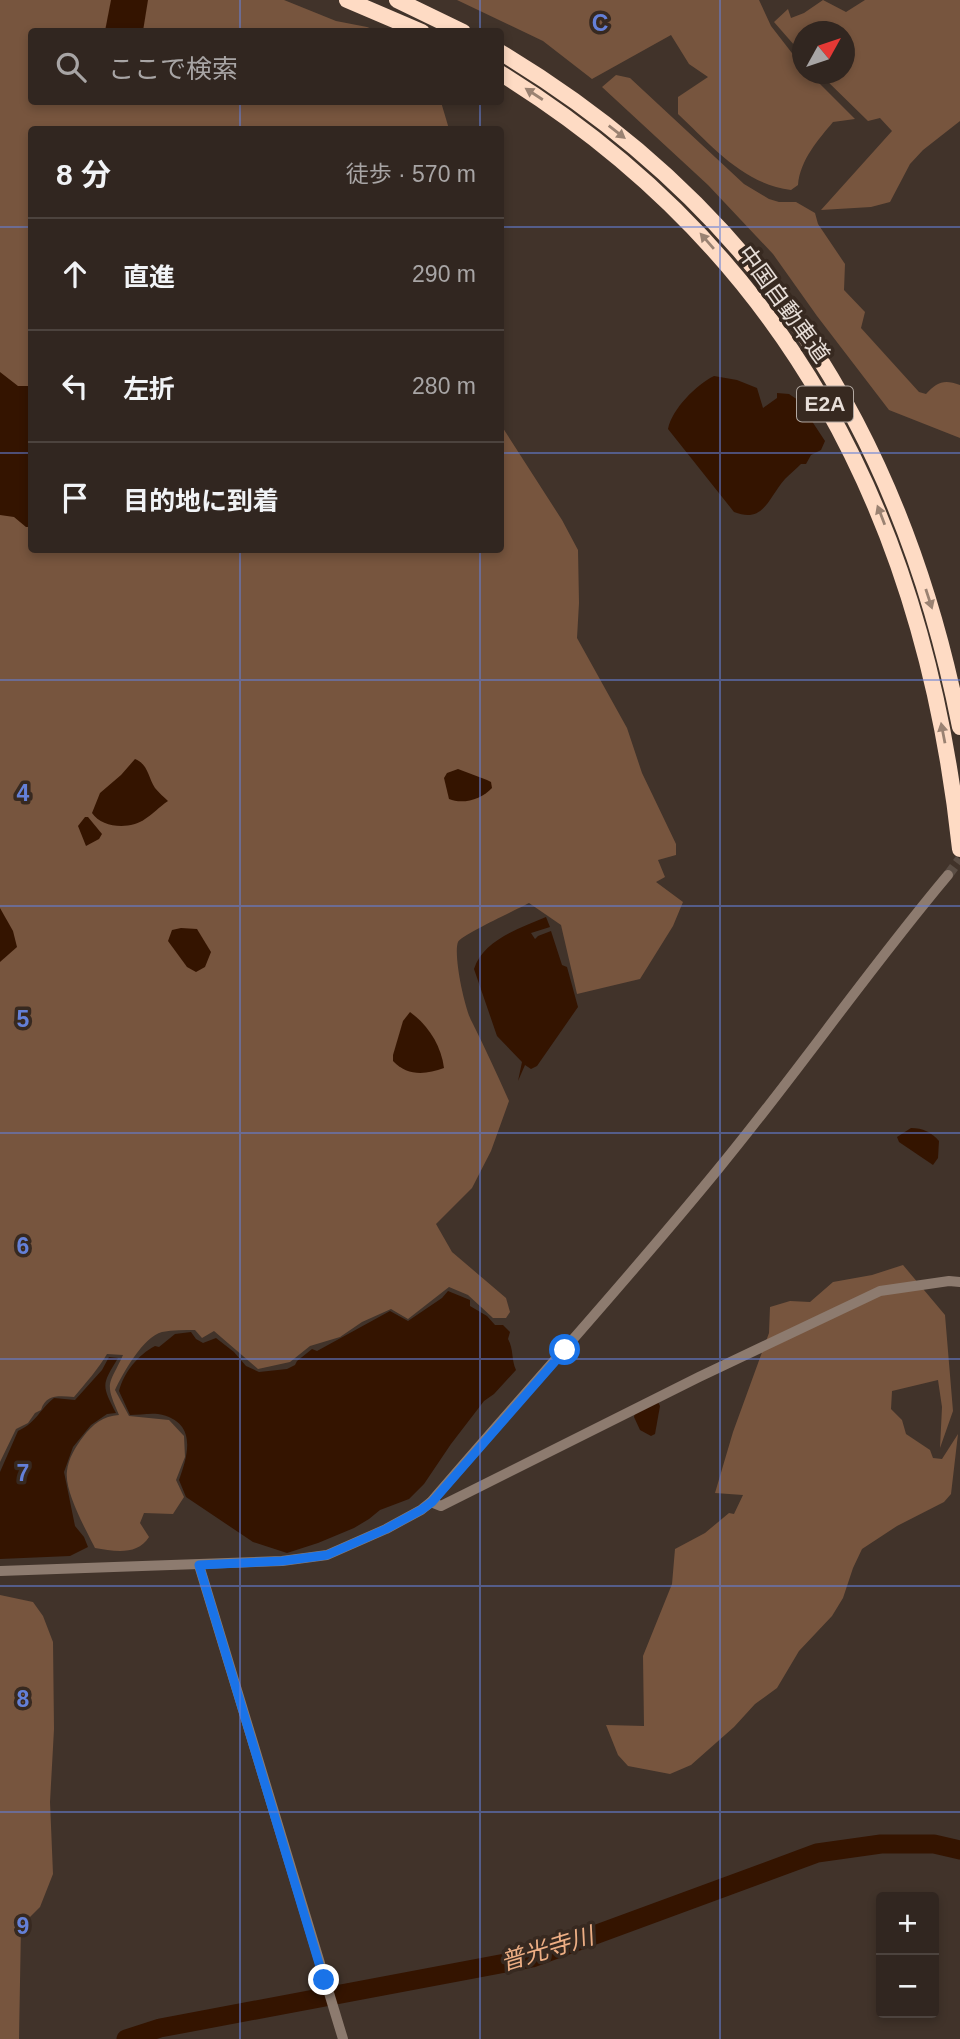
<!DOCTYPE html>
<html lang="ja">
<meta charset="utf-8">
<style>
:root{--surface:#312620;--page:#3d322d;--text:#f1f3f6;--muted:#a8a5a5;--line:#4c433e}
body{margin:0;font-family:Helvetica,"Noto Sans JP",sans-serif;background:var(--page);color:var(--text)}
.controls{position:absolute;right:21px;bottom:21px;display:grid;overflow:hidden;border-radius:7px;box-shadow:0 4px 10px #0003}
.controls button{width:63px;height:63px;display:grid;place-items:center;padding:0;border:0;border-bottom:2px solid var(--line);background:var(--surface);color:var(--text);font:35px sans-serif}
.compass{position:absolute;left:792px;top:21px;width:63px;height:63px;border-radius:50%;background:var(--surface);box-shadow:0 4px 10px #0003;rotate:50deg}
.stop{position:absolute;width:21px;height:21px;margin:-16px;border:5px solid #1a73e8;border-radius:50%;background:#fff}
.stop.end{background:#1a73e8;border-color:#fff;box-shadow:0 2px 7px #0008}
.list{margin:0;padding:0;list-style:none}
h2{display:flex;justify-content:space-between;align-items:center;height:91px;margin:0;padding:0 28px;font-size:30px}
h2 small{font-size:23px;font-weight:400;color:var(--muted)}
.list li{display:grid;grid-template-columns:46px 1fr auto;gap:21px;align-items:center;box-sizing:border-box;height:112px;padding:0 28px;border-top:2px solid var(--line)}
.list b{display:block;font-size:26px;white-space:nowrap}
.list em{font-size:23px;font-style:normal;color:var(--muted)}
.icon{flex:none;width:38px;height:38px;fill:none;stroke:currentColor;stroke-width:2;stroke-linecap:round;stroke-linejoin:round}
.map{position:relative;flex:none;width:960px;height:2039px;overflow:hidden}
.search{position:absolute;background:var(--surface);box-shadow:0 4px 10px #0003;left:28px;top:28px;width:476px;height:77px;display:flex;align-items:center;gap:18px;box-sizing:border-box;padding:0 24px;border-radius:7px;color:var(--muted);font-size:26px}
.panel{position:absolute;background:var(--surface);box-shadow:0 4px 10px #0003;left:28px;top:126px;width:476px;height:427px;border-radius:7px}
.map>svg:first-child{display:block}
.green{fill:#77553e}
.water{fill:#341400}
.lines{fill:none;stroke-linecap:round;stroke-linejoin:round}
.river{stroke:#341400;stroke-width:19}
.minor-tunnel{stroke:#5a4d44;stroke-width:10;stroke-dasharray:10 5;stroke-linecap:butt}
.minor{stroke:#8d7b6f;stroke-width:10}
.highway{stroke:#fedbc4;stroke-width:16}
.oneway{fill:#9a8272}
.route{stroke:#1a73e8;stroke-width:9}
.grid{fill:none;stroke:#6480d8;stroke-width:2;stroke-opacity:0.55}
.labels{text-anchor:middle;stroke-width:7;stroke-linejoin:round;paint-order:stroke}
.shield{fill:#372920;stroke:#b2a8a1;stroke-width:2}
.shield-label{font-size:21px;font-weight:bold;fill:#e7ded8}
.street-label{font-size:23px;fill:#e7ded8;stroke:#372920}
.water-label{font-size:24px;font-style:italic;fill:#edae84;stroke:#372920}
.grid-label{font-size:23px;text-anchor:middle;font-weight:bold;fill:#6480d8;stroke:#372920;stroke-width:7;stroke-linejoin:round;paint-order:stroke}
</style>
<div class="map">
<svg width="960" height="2039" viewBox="0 0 960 2039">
<rect width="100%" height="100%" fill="#41332a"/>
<g class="green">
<path d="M0 0H284L336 21 367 27 377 31 32 32V102H441L449 129 32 130V550H500L501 425 562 520 578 550 579 603 577 638 627 728 642 773 676 844V855L658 860 665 877 656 882 683 902 673 926 640 979 577 994 561 925 529 903C518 909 461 935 458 942 453 955 465 1010 472 1022 485 1048 497 1074 509 1101L491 1151 472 1188 436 1224 452 1252 506 1298 510 1312 506 1318H493L468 1295 449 1287 408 1319 391 1309 362 1322 340 1337 310 1346 290 1362 258 1369 214 1331 202 1338 195 1330C185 1330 173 1330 162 1332 143 1337 123 1373 115 1390L129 1416 169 1420 184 1436 185 1457 176 1480 184 1497 173 1514 144 1513 140 1523 149 1537C137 1556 114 1551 95 1548 86 1530 64 1491 67 1471 68 1459 76 1446 83 1437 93 1424 103 1416 119 1415 104 1381 109 1386 123 1355L107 1354C99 1368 85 1384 74 1397 59 1396 46 1394 41 1410L35 1413 28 1423 16 1429 0 1462Z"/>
<path d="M457 0H759L771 26 802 66V74H810L855 119 833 122C818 140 800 160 798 185L791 190C743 184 711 145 678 114V97L708 77 689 64 671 35 592 79 543 41Z"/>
<path d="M823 0 846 12 865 0H960V121L923 150 910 164 890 202 871 207 821 210 892 131 880 118 868 121 820 74H844V32H802V54L774 22 788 9 791 18 804 13Z"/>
<path d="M616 75 630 78 744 184 769 199 779 202H796L815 213 818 224 845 264 844 290 865 312 861 328 919 392 926 394C937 382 944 379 960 385V438L889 410 817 316 773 254 708 185 602 87Z"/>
<path d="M903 1265 945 1315 953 1411 940 1448 942 1407 938 1380 892 1391 891 1409 902 1420 906 1434 930 1450 933 1458 942 1459 958 1434 951 1494 944 1502 897 1526 862 1549 853 1568 843 1598 832 1616 799 1651 777 1688 755 1704 734 1727 691 1765 670 1774 628 1766 618 1755 606 1725 644 1726 643 1656 672 1584 675 1549 705 1533 729 1513 734 1514 743 1495 715 1493 733 1432 769 1333 770 1307 790 1301 810 1302 833 1282 872 1275Z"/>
<path d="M0 1595 33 1602 43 1616 53 1642 54 1729 50 1802 53 1874 40 1907 21 1926 19 2039H0Z"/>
</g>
<g class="water">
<path d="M111 0H148L143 31H105Z"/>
<path d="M0 372 18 386H31V527H26L14 517 0 515Z"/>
<path d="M714 376 737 380 757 388 763 408 777 398V393L789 394 798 400 825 441 821 450 811 455 806 464H801C796 469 790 474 785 479 768 498 764 524 734 512L668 429C672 409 696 385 714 376Z"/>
<path d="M135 759C148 764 148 777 155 788 159 793 164 797 168 801 159 807 153 814 145 819 130 830 102 828 92 813L100 793 121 775Z"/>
<path d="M458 769 487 780 491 782 492 788C482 799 463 805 449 799L444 778 447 773Z"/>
<path d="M85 817H88L102 834 99 839 86 846 78 826Z"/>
<path d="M0 908 13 931 17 947 0 962Z"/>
<path d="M546 917 550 927 531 933 535 939 538 936 551 931 562 965 567 967 578 1007 537 1066 531 1069 525 1065 518 1081 522 1062 497 1036 474 969C483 940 520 928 546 917Z"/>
<path d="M181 928 197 929 211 952 205 967 196 972 187 967 168 941 172 930Z"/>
<path d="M410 1012C428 1025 441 1045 444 1068 425 1075 407 1076 393 1061V1055L403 1021Z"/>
<path d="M911 1128C923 1128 931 1132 939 1141L938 1158 933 1165 899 1142 897 1137Z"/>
<path d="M448 1291 470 1300V1306L487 1316 495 1325H503L510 1332 508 1339C514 1350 511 1359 516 1370L494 1394 484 1401 451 1444 424 1484 409 1499 380 1510 369 1519 354 1528 318 1543 287 1553 253 1542 186 1497 179 1480C189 1453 197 1421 158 1414 149 1413 139 1415 130 1415L119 1391C124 1372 138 1355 155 1346L159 1347 175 1334 191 1332 196 1339 203 1343 216 1338 234 1352 246 1366 259 1372 287 1369 295 1365 297 1361 312 1349 317 1351 390 1311 408 1321 442 1298Z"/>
<path d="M109 1357 118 1358C102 1385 101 1384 116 1413L107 1414 91 1425 73 1447 64 1472 75 1526 84 1537 88 1547 70 1556 0 1559V1472L18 1431C37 1422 39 1410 54 1398L75 1400 102 1370Z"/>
<path d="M658 1402 660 1406 655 1434 651 1436 640 1430 634 1417 635 1413Z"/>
</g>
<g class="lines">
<path class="river" d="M126 2039 160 2028 532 1958 817 1853 881 1844H934L960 1850"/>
<path class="minor-tunnel" d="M948 875 960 859"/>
<g class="minor">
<path d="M431 1502 441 1506 699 1377 880 1291 949 1281 960 1282"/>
<path d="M199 1565 343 2039"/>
<path d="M0 1571 282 1561 327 1555 386 1529 421 1510 431 1502C527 1390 626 1282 719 1168 798 1072 868 970 948 875"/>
</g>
<g class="highway">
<path d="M347 0 422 32"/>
<path d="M397 0 463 32"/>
<path d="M500 52C760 208 902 432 960 727"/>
<path d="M500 73C788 251 925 519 960 849"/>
</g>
</g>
<defs><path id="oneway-solid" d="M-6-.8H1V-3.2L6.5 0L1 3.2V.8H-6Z" transform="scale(1.75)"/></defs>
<g class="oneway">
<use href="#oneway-solid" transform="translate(534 94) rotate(-147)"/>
<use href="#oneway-solid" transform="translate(617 132) rotate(38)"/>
<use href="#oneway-solid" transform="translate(707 241) rotate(-131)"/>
<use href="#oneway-solid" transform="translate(881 515) rotate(-111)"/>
<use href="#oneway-solid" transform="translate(929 599) rotate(72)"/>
<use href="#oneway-solid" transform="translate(943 733) rotate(-101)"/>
</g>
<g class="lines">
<path class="route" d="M324 1980 199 1565 282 1561 327 1555 386 1529 421 1510 432 1502 565 1350"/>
</g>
<path class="grid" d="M240 0V32M480 0V32M720 0V2039M240 102V130M480 102V130M0 227H32M500 227H960M0 453H32M500 453H960M240 550V2039M480 550V2039M0 680H960M0 906H960M0 1133H960M0 1359H960M0 1586H960M0 1812H960"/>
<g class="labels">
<rect class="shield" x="797" y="386.5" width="56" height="35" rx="5"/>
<g class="shield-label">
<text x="825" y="411">E2A</text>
</g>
<g class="street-label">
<text transform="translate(784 304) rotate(54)" y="8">中国自動車道</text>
</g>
<g class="water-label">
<text transform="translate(547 1949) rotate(-17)" y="8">普光寺川</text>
</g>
</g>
<g class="grid-label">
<text x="600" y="31">C</text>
<text x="23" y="801">4</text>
<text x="23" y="1027">5</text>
<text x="23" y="1254">6</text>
<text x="23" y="1481">7</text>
<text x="23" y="1707">8</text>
<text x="23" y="1934">9</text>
</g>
</svg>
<div class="controls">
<button>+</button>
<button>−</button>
</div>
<svg class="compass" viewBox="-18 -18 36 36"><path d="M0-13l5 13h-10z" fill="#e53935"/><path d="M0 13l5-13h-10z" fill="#a8a5a5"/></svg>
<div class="stop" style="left:565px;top:1350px"></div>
<div class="stop end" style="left:324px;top:1980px"></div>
<div class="search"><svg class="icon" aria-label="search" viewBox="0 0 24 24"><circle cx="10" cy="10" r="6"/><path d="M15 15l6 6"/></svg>ここで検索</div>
<section class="panel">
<h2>8 分<small>徒歩 · 570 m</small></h2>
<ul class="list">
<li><svg class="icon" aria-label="ahead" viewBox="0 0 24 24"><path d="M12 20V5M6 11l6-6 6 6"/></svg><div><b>直進</b></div><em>290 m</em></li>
<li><svg class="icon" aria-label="left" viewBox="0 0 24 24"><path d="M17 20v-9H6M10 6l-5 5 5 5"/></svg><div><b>左折</b></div><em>280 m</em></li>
<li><svg class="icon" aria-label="arrive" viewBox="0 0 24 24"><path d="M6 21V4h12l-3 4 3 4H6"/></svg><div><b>目的地に到着</b></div></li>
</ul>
</section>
</div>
